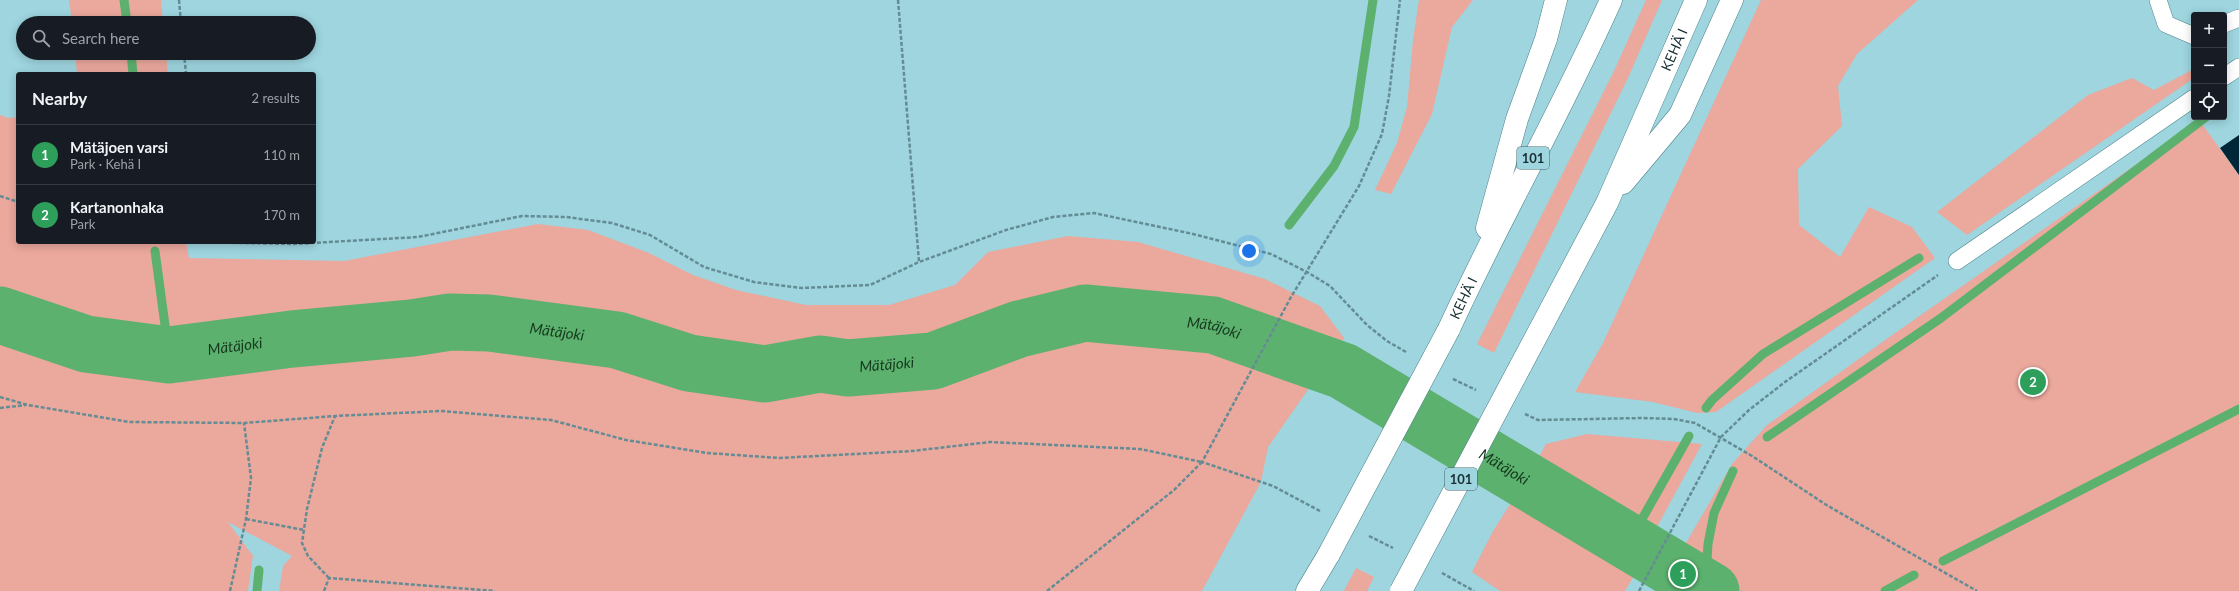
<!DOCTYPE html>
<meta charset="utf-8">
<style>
:root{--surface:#171b24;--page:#20242c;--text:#f1f3f6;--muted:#9ea1a6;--line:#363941;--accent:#7c3aed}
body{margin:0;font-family:Lato,sans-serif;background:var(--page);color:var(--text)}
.controls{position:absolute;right:12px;top:12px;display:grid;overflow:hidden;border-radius:4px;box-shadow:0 2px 10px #0003}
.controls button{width:36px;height:36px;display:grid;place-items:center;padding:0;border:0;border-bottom:1px solid var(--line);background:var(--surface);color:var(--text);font:20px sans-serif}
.you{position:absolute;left:1249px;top:251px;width:14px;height:14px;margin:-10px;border:3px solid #fff;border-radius:50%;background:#1a73e8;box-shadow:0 0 0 6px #1a73e833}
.badge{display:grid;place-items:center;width:26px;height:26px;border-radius:50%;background:var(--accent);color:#fff;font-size:13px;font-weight:700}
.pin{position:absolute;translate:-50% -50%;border:2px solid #fff;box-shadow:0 1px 4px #0006}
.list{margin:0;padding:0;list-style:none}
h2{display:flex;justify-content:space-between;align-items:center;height:52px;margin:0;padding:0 16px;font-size:17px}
h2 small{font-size:13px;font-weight:400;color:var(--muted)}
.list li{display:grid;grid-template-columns:26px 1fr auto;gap:12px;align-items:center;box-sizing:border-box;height:60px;padding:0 16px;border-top:1px solid var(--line)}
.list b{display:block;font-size:15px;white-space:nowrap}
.list p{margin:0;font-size:13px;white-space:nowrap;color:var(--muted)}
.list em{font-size:13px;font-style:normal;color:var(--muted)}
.icon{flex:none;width:22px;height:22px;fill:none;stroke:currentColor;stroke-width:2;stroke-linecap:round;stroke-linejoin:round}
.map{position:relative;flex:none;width:2239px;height:591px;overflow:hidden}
.search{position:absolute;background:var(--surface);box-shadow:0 2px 10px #0003;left:16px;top:16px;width:300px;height:44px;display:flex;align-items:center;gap:10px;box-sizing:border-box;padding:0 14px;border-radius:22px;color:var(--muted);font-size:15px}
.panel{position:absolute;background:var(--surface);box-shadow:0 2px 10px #0003;left:16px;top:72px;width:300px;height:172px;border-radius:4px}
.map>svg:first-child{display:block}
.green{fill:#eba89d}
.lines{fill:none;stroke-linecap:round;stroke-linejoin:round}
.stream{stroke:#5cb16e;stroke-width:9}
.river{stroke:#5cb16e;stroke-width:57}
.building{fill:#002737}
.service-casing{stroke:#4b818a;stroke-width:18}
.trunk-casing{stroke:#4b818a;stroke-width:23}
.path{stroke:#648c94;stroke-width:2.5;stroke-dasharray:4 2;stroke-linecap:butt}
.service{stroke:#fff;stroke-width:17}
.trunk{stroke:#fff;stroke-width:22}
.trunk-bridge-casing{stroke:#4b818a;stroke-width:23;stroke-linecap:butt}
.trunk-bridge{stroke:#fff;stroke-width:22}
.labels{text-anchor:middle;stroke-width:4;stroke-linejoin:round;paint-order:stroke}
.shield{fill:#9ed5df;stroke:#406066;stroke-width:1}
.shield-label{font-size:13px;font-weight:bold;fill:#182e32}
.street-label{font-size:14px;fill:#182e32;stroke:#9ed5df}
.water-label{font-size:15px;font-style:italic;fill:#15391d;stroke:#9ed5df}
</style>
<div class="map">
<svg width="2239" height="591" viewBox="0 0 2239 591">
<rect width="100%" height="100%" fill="#9ed5df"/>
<g class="green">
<path d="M69 0H161L163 23H72Z"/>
<path d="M1419 0H1473L1452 27 1432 114 1391 194 1375 190 1397 143 1407 107 1413 40Z"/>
<path d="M1646 0H1662L1628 78 1494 353 1477 344 1614 71Z"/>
<path d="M1761 0H1918L1857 54 1838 86 1842 126 1798 169 1799 225 1840 257 1869 207 1912 227 1935 258 1716 412 1697 413 1653 402 1575 392 1603 343Z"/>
<path d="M75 53H166L168 74H77Z"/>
<path d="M2194 69V78L1967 235 1937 212 2088 95 2132 78 2154 90Z"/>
<path d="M0 115 8 118 18 117V242H186L189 258 344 261 538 224 588 230 649 253 693 275 736 290 806 305H889L955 285 988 252 1068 236 1138 242 1265 279 1320 306 1344 338 1268 447 1261 482 1202 591H279L283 566 292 556 228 522 253 556 248 591H0Z"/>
<path d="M2202 124 2239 175V591H1659L1665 586 1686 543 1732 464 1767 425 1888 338 2187 129Z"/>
<path d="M1587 434 1702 444 1657 527 1535 464 1546 444Z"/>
<path d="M1518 492 1643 561 1625 591H1500L1472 572 1493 531Z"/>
<path d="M1356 568 1374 577 1367 591H1344Z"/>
</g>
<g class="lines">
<g class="stream">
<path d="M124 0 127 23"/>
<path d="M131 53 133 74"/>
<path d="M1289 225 1334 166 1354 127 1373 0"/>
<path d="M155 251 169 355"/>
<path d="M261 345V364"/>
<path d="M1706 408 1712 400 1763 354 1919 258"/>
<path d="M1767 437 1941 318 2206 117"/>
<path d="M1629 542 1689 436"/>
<path d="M1943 561 2239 409"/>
<path d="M1699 583 1707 560 1708 544 1714 513 1733 471"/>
<path d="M257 591 259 570"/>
<path d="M1885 591 1914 575"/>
</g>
<path class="river" id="s1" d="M0 315 86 344 169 355 292 339 412 328 450 322 489 323 617 340 689 363 765 374 820 364 848 368 933 361 1019 329 1085 313 1213 325 1343 371 1711 591"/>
</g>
<path class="building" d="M2239 135V175L2220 148Z"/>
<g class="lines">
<g class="service-casing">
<g id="service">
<path d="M2158 0 2166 24 2194 36"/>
<path d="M2224 24 2239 18"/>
<path d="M2224 77 2239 67"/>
<path d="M1957 261 2194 98"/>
</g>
</g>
<g class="trunk-casing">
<g id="trunk">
<path d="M1623 183 1680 115 1732 0"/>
<path d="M1487 228 1517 119 1546 39 1556 0"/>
<path id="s2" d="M1449 329C1500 218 1561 112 1611 0"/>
<path id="s3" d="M1520 367 1607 203 1696 0"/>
<path d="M1307 591 1329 554"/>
</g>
</g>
<g class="path">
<path d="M179 0 181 23"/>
<path d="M898 0 919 262"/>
<path d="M184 53 186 74"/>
<path d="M0 196 18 202"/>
<path d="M191 242 294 244 418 237 522 216 566 217 612 223 650 235 704 267 754 282 802 288 870 285 919 262 1006 230 1053 217 1094 213 1193 234 1271 254 1307 272 1330 286 1367 325 1387 341 1406 352"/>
<path d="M1453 379 1476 390"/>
<path d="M0 397 28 405 129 422 244 423 335 416 441 411 551 420 626 440 707 453 779 458 912 451 990 442 1140 449 1202 462"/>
<path d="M0 408 26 405"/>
<path d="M1525 414 1538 420 1643 418 1674 419 1695 423 1752 456 1828 506 1977 591"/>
<path d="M1320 511 1273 486 1202 462 1291 297 1359 186 1382 134 1389 96 1400 0"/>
<path d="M246 519 304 530"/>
<path d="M1369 536 1393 548"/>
<path d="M1442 573 1474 591"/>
<path d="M329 578 308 556 302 543 307 509 322 448 335 416"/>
<path d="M230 591 246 519 251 478 244 423"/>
<path d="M324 591 329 578 495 591"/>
<path d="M1047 591 1174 490 1202 462"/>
<path d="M1639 591 1721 437 1749 410 1785 382 1938 275"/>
</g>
<use href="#service" class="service"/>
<use href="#trunk" class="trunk"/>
<g class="trunk-bridge-casing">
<g id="trunk-bridge">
<path d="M1329 554 1449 329"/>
<path d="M1401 591 1520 367"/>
</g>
</g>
<use href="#trunk-bridge" class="trunk-bridge"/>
</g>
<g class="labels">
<g class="shield">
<rect x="1517" y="147" width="32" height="22" rx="3"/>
<rect x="1445" y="468" width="32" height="22" rx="3"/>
</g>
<g class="shield-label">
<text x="1533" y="163">101</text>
<text x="1461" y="484">101</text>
</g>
<g class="street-label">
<text dy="5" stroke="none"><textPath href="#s3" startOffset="353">KEHÄ I</textPath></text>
<text dy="5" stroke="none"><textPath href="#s2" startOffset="34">KEHÄ I</textPath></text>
</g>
<g class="water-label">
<text dy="5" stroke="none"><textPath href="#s1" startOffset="1237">Mätäjoki</textPath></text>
<text dy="5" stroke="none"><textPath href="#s1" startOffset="565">Mätäjoki</textPath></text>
<text dy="5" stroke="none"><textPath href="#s1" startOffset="241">Mätäjoki</textPath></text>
<text dy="5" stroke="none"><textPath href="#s1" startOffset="901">Mätäjoki</textPath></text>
<text dy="5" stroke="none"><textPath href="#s1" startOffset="1561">Mätäjoki</textPath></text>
</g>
</g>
</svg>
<div class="controls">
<button>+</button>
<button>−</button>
<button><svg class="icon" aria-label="locate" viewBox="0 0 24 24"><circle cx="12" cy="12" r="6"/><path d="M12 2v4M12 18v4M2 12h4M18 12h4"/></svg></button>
</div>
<div class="you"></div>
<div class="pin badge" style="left:1683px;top:574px;background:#2e9e5b">1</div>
<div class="pin badge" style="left:2033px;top:382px;background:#2e9e5b">2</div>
<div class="search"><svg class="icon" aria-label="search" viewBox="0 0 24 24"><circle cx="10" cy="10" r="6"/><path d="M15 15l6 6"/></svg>Search here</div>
<section class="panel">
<h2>Nearby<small>2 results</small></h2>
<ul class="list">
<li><span class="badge" style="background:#2e9e5b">1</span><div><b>Mätäjoen varsi</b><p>Park · Kehä I</p></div><em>110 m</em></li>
<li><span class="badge" style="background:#2e9e5b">2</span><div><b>Kartanonhaka</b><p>Park</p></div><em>170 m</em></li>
</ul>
</section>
</div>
